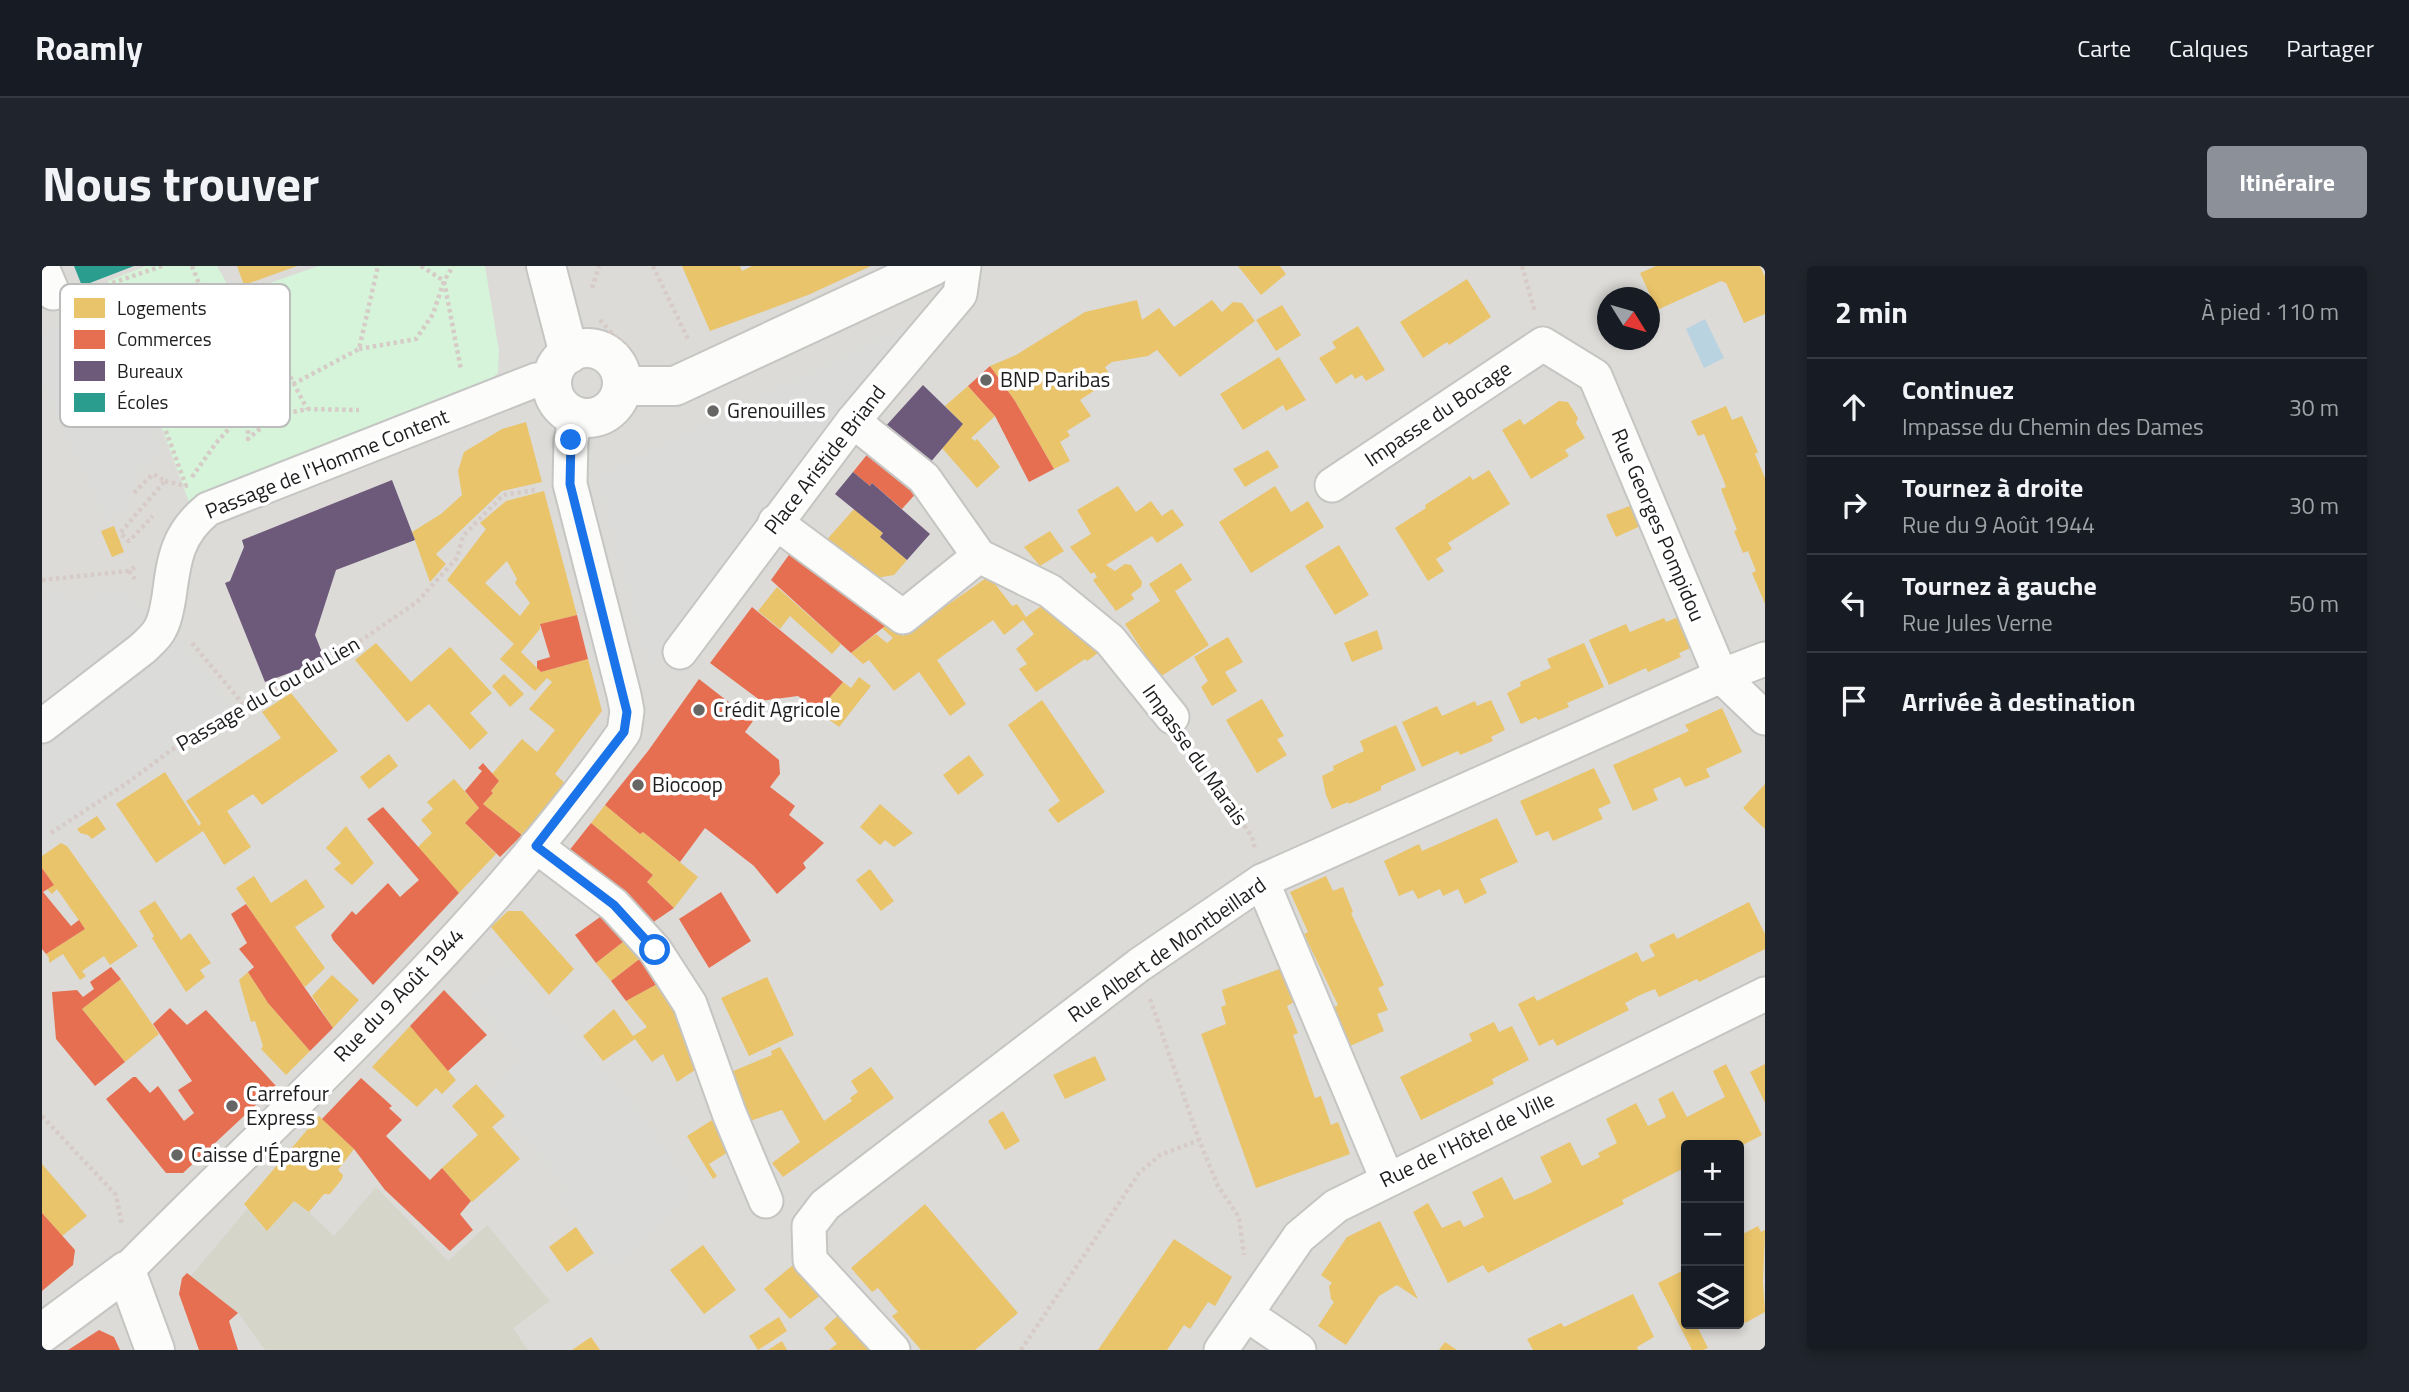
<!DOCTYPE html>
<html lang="fr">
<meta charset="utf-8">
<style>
:root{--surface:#171b24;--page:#20242c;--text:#f1f3f6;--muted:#9ea1a6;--line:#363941;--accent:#8c9099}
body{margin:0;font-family:"Titillium Web",sans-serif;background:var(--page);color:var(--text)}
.controls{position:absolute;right:21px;bottom:21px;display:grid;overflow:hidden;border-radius:7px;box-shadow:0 4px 10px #0003}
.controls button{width:63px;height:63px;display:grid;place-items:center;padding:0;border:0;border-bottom:2px solid var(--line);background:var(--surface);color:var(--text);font:35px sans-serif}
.compass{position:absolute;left:1555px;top:21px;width:63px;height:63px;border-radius:50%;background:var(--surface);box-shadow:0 4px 10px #0003;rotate:127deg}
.stop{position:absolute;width:21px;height:21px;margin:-16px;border:5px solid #1a73e8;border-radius:50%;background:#fff}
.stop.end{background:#1a73e8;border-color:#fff;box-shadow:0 2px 7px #0008}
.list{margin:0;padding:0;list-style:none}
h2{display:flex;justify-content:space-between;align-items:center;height:91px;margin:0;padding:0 28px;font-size:30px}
h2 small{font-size:23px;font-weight:400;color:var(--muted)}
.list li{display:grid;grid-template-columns:46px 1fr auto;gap:21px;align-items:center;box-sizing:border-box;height:98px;padding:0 28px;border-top:2px solid var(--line)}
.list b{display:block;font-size:26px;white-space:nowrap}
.list p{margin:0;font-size:23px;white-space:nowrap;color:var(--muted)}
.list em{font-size:23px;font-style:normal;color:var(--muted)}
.icon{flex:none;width:38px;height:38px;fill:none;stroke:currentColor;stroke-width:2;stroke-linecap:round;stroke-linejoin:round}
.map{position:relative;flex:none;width:1723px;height:1084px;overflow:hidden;border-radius:7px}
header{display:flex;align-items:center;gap:42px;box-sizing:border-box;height:98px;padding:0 35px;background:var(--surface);border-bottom:2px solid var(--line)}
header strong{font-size:33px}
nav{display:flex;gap:38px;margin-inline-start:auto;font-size:24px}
.intro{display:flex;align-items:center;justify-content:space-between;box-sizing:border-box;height:168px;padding:0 42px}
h1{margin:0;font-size:49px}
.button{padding:18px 32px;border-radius:7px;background:var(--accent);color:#fff;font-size:24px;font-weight:700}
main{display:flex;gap:42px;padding:0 42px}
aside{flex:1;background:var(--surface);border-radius:7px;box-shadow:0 4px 10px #0003}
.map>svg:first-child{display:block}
.residential{fill:#dcdbd8;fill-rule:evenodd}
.construction{fill:#d5d6c9}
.park{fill:#d5f4d9}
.parking{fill:#dbdbd9}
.water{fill:#bad3e1}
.homes{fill:#e9c46a;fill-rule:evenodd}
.shops{fill:#e76f51}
.offices{fill:#6d597a}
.schools{fill:#2a9d8f}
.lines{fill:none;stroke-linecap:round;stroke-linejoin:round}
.minor-casing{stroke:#c5c5c3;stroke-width:37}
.tertiary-casing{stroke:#c5c5c3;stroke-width:42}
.path{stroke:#d7cbc7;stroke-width:4.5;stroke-dasharray:3.5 3.5;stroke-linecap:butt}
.minor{stroke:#fcfcfb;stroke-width:33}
.tertiary{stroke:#fcfcfb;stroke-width:38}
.route{stroke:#1a73e8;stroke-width:9}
.poi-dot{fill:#666664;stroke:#fff;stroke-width:2.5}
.labels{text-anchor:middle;stroke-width:7;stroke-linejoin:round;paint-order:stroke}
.poi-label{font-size:21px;fill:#1e1e1e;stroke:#fff;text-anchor:start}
.street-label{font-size:21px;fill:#1e1e1e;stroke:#fff}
.key{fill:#fff;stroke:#bcbcbc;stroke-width:2}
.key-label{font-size:19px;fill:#1e1e1e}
</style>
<header>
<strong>Roamly</strong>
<nav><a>Carte</a><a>Calques</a><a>Partager</a></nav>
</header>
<div class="intro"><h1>Nous trouver</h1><a class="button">Itinéraire</a></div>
<main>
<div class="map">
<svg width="1723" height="1084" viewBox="0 0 1723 1084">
<rect width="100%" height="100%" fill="#edece7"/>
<path class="residential" d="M0 0H1723V1084H0ZM1566 32H1608V74H1566ZM1644 879H1697V1058H1644Z"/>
<path class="construction" d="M334 921 406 995 445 959 508 1035 471 1062 486 1084H223L197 1048 149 1010 206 942 225 965 252 935 267 946 292 970Z"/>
<path class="park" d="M104 0H175L192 30 276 0H443L457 85 456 107 435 124 148 239 66 15Z"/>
<g class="parking">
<path d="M69 39 122 188 100 199 83 245 63 254 0 118V68Z"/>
<path d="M869 56 606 402 555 210Z"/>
<path d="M78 322 130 363 197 448 3 576 0 573V334L12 325 35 334Z"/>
<path d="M467 695 603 851 651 923 569 1005 512 929 523 920 444 826 480 789 428 731Z"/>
</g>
<path class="water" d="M1663 53 1682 92 1662 102 1644 63Z"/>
<g class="homes">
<path d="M195 0H255L202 19Z"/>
<path d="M640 0H698L700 5 710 0H829L766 29 668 65Z"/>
<path d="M1196 0H1238L1244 8 1219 29Z"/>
<path d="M1614 0H1718L1723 11V48L1702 57 1684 17 1679 15 1615 44 1598 7Z"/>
<path d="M1425 13 1449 51 1407 79 1405 76 1381 92 1358 56Z"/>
<path d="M1095 34 1100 54 1117 42 1132 61 1170 34 1180 46 1191 36 1200 37 1213 55 1138 111 1115 84 1106 90 1070 96 1063 101 1070 113 1038 134 1049 150 1025 165 1028 170 1018 176 1028 195 1012 203 973 135 948 100 974 89 1043 46Z"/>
<path d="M1240 39 1259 69 1234 85 1214 54Z"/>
<path d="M1316 60 1343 104 1324 115 1320 109 1313 113 1310 108 1294 118 1277 92 1294 82 1290 76Z"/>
<path d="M1237 91 1264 134 1244 145 1241 139 1201 164 1178 128Z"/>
<path d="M926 120 953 150 929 172 933 175 935 173 958 201 935 222 900 182 921 158 903 140Z"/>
<path d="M1517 135 1526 136 1536 152 1534 157 1543 172 1523 184 1527 190 1489 213 1460 164 1478 153 1482 159Z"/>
<path d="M1684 140 1690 154 1700 150 1716 186 1713 188 1723 212V338L1710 307 1714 305 1706 285 1701 287 1692 265 1695 264 1679 223 1684 221 1681 213 1662 168 1656 170 1649 155Z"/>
<path d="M484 156 500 216 460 225 394 288 404 298 388 316 370 266 399 248 420 229 416 205 422 186 460 163Z"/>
<path d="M1226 184 1237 201 1203 221 1191 203Z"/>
<path d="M1447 204 1468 238 1406 277 1410 283 1394 293 1402 305 1386 315 1353 262 1384 242 1383 239 1428 210 1431 214Z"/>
<path d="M1076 220 1094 246 1109 235 1120 250 1130 243 1142 259 1115 277 1110 270 1064 299 1073 305 1083 298 1089 299 1100 316 1099 321 1089 328 1092 333 1074 345 1051 314 1055 311 1052 306 1049 308 1028 281 1049 268 1035 244Z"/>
<path d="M1233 220 1249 246 1266 235 1282 261 1209 307 1177 256Z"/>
<path d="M502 225 535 349 498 358V363L479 386 499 406 546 393 560 445 513 508 524 518 480 569 441 538 451 527 449 525 457 515 450 508 480 473 495 486 513 464 487 443 510 416 505 412 493 425 458 393 472 378 405 314 444 263 438 257 464 235ZM465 295 475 313 473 317 488 337 478 350 443 317Z"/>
<path d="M1593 238 1603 258 1574 271 1564 249Z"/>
<path d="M812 243 841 267 838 271 865 294 852 309 822 314 781 278Z"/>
<path d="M72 260 82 286 70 291 59 265Z"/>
<path d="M1008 265 1022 285 998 300 982 281Z"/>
<path d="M1297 279 1327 329 1293 349 1263 300Z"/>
<path d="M1139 297 1150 314 1133 325 1167 379 1118 411 1083 358 1118 335 1107 318Z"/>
<path d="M947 310 970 340 975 338 984 351 1009 333 1063 382 1045 395 1043 393 994 426 977 403 985 398 974 383 992 368 981 354 962 369 951 354 895 394 924 438 908 450 877 406 852 425 827 394 821 398 809 387 834 368 845 377 851 372 840 362 848 356 861 370Z"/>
<path d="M735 321 799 378 790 388 748 350 738 363 716 345Z"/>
<path d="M1639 350 1651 381 1637 387 1639 391 1606 406 1604 402 1567 419 1547 374 1584 358 1588 366 1622 352 1624 356Z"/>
<path d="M1335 364 1341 383 1310 396 1302 377Z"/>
<path d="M1186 371 1201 396 1183 406 1195 425 1170 440 1159 421 1166 415 1152 391Z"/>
<path d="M334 377 369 416 408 381 450 427 428 447 446 467 428 484 387 438 365 456 313 394Z"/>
<path d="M1542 377 1562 421 1525 437 1527 441 1496 454 1494 451 1479 458 1465 427 1479 420 1478 416 1509 402 1505 393Z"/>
<path d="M462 408 482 428 468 441 450 420Z"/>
<path d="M817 411 829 420 797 461 776 445 801 416 809 422Z"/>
<path d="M249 427 296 485 220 539 211 528 185 545 209 581 182 599 161 565 114 597 74 538 123 506 157 560 159 557 144 535 239 472 220 446Z"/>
<path d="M1220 433 1242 470 1235 473 1245 489 1215 507 1184 454Z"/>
<path d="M1000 434 1063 526 1016 557 1006 544 1018 535 966 459Z"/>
<path d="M1449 434 1463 464 1449 471 1451 475 1418 489 1416 485 1380 501 1360 456 1395 440 1400 450 1433 435 1435 440Z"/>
<path d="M1680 442 1700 486 1664 503 1668 511 1643 521 1638 511 1611 523 1616 534 1591 545 1571 499 1647 465 1643 459Z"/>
<path d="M1354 459 1374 504 1339 520V524L1307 538 1306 536 1290 543 1284 529 1280 510 1292 504 1291 500 1322 485 1318 475Z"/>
<path d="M347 488 356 500 327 523 318 511Z"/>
<path d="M927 489 942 509 916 529 901 509Z"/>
<path d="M1552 502 1569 537 1556 543 1561 553 1511 575 1506 565 1494 570 1478 535Z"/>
<path d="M412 513 437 542 423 557 454 588 417 627 375 582 390 567 379 554 391 543 385 536Z"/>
<path d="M1723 518V563L1701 542Z"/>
<path d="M838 538 871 567 852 581 843 574 838 579 818 561Z"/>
<path d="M563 539 598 568 601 566 656 611 632 642 605 616 611 609 549 557Z"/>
<path d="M55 550 64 563 50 573 46 569 38 567 35 563Z"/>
<path d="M1455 552 1476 596 1438 613 1445 627 1423 638 1416 623 1401 630 1398 623 1376 633 1371 624 1357 630 1342 595 1377 578 1380 585Z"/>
<path d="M304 560 332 597 310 619 292 603 299 597 284 582Z"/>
<path d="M19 577 25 580 96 680 68 699 62 690 40 705 44 710 38 714 21 688 7 697V692L4 688 43 663 15 623 10 628 5 623 12 619 0 602V590Z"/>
<path d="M828 603 852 635 839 645 814 614Z"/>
<path d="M212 610 229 637 264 613 283 641 253 661 283 702 263 721 250 707 194 622Z"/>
<path d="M1284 610 1291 625 1301 621 1311 646 1309 647 1342 719 1336 722 1346 744 1335 748 1342 765 1308 780 1290 742 1296 739 1262 668 1266 666 1248 626Z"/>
<path d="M113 635 139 674 148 667 169 697 158 704 163 711 144 726 110 672 112 670 97 645Z"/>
<path d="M1707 636 1723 668V683L1657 716 1655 713 1617 731 1613 723 1598 729 1583 737 1587 744 1515 780 1511 773 1497 780 1476 738 1492 730 1495 735 1595 686 1600 696 1613 690 1607 679 1632 667 1635 673Z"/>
<path d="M466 645H480L532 703 507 729 449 661Z"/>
<path d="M586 672 600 691 569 715 554 697Z"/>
<path d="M1240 702 1252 736 1245 740 1256 767 1251 769 1273 832 1279 830 1289 859 1296 856 1308 888 1214 922 1159 768 1184 758 1179 741 1184 739 1180 724Z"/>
<path d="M206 706 226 737 268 785 244 809 219 783 221 780 213 755 209 756 197 714Z"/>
<path d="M290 709 317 734 291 762 270 730Z"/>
<path d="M725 711 752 769 707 790 679 732Z"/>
<path d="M79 713 117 768 83 796 40 743Z"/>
<path d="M617 717 627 732 659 800 635 816 621 788 610 796 593 773 561 795 541 770 572 743 591 770 605 761 584 735Z"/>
<path d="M1452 756 1457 766 1470 760 1487 794 1450 813 1452 818 1379 854 1358 811 1430 775 1427 768Z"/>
<path d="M368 760 414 814 400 828 394 822 375 841 330 801Z"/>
<path d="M738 781 782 855 810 835 808 832 816 826 809 815 829 801 852 832 741 911 730 897 758 876 740 844 702 857 684 808 730 789 729 785Z"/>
<path d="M1053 790 1064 814 1023 833 1011 809Z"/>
<path d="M1684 798 1720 869 1697 881V879H1644V901L1580 934 1582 938 1446 1007 1441 999 1406 1017 1371 946 1386 937 1400 962 1418 954 1422 961 1442 951 1430 926 1460 911 1472 934 1491 926 1510 916 1498 891 1528 876 1540 900 1558 891 1556 887 1575 877 1564 853 1594 837 1606 860 1624 851 1616 833 1631 825 1645 851 1683 831 1671 805Z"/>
<path d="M1723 798V837L1708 806Z"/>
<path d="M434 818 463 850 450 861 478 893 430 936 400 902 436 869 410 840Z"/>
<path d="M961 845 978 875 963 884 946 855Z"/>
<path d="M678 849 691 883 667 898 675 910 671 913 645 870Z"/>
<path d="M277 850 312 883 296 904 301 909 300 913 288 928H282L267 946 252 935 225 965 202 938Z"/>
<path d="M0 898 45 950 20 970 0 947Z"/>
<path d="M883 938 976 1047 933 1084H879L850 1050 856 1046 836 1022 830 1026 809 1002Z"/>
<path d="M1338 955 1376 1033 1355 1019 1337 1030 1304 1079 1276 1060 1292 1036 1289 1033 1287 1020 1290 1017 1279 1009 1305 971Z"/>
<path d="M1716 960 1719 966 1723 964 1721 1016 1723 1046 1703 1057 1697 1045V970Z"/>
<path d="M534 961 552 987 525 1006 507 981Z"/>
<path d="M1132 973 1190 1011 1173 1040 1166 1036 1148 1063 1142 1059 1125 1084H1056Z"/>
<path d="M661 979 694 1024 662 1048 628 1004Z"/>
<path d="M757 994 784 1025 748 1053 722 1023Z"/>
<path d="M1644 1003V1058H1654L1666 1082 1661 1084H1650L1616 1017Z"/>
<path d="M1591 1028 1612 1071 1595 1081 1596 1084H1491L1485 1073 1519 1057 1522 1061Z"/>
<path d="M801 1045 836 1084H787L795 1078 782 1062Z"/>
<path d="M737 1051 745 1065 716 1084 707 1070Z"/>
<path d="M549 1071 558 1084H530Z"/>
<path d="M740 1075 745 1084H726Z"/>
<path d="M1403 1076 1415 1084H1397Z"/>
</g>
<g class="shops">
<path d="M948 100 973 135 1012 203 987 216 953 150 926 120Z"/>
<path d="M832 180 877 224 860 243 830 217 828 220 811 206Z"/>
<path d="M749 286 848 356 809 387 729 314Z"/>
<path d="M710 341 801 416 776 445 756 430 719 435 668 397Z"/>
<path d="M535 349 546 393 499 406 495 402V395L508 391 498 358Z"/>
<path d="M657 413 711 455 703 466 737 494 738 508 728 521 753 540 747 549 782 577 761 597 764 602 735 628 712 600 663 562 638 596 601 566 598 568 563 539 606 485Z"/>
<path d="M441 497 457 515 449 525 451 527 441 538 480 569 458 591 423 557 437 542 423 525 440 505 436 502Z"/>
<path d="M341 541 417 627 331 719 291 674 289 669 310 645 314 649 346 617 358 631 377 614 325 553Z"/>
<path d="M549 557 611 609 605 616 632 642 610 657 526 586Z"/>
<path d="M0 602 12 619 1 626 29 660 37 654 43 663 4 688 0 683Z"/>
<path d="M679 626 709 675 667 702 637 653Z"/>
<path d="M204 638 291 762 268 785 226 737 206 706 212 701 197 683 205 677 189 648Z"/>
<path d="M565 646 586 672 554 697 533 669Z"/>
<path d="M600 691 617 717 584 735 569 715Z"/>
<path d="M69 701 79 713 40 743 83 796 53 820 14 773 10 726 35 724 41 731 52 723 48 716Z"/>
<path d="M402 724 445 769 406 805 368 760Z"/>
<path d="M128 742 145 759 164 744 234 820 141 907H124L64 833 91 811H94L108 827 116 820 142 855 152 847 136 824 150 815 111 758Z"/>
<path d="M319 812 350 840 347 842 360 854 344 870 388 914 400 902 429 935 418 948 431 964 408 985 343 924 312 883 280 853Z"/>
<path d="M0 947 33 984 31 999 0 1025Z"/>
<path d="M145 1007 196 1047 187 1055 196 1084H157L137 1028 140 1012Z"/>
<path d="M57 1064 72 1071 78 1084H26Z"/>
</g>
<g class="offices">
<path d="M881 119 921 158 887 198 842 162Z"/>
<path d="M811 206 828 220 830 217 888 268 865 294 838 271 841 267 793 228Z"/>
<path d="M350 214 373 274 294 304 273 369 283 394 223 416 183 317 188 315 202 281 200 274Z"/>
</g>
<path class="schools" d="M32 0H92L40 20Z"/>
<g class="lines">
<g class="minor-casing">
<g id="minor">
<path d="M0 1 11 27"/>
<path d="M811 155 882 212 937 290 1008 325 1068 374 1130 451"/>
<path d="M1290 219 1501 78 1553 110 1679 410 1723 452"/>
<path d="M733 256 861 351 937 290"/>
<path d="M638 386 811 155 918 28 922 0"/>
<path d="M0 460 100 383C106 377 114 371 118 363 124 353 125 341 127 331 132 293 135 268 166 243L494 114 511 115"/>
<path d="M494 580 572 639 613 684 648 738 687 847 724 935"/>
<path d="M1220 615 1345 913"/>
<path d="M84 1005C256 831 441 667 582 466L585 445 582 429 528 218 529 174 534 150"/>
<path d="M1204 1048 1257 1084"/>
<path d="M851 1084 768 994 767 960 783 939 1097 699 1220 615 1679 410 1723 393"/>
<path d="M1179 1084 1257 971 1294 940 1723 728"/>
</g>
</g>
<g class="tertiary-casing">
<g id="tertiary">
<path d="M504 0 527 88"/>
<circle cx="545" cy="117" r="35"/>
<path d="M580 120H633L891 0"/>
<path d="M0 1067 84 1005 113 1084"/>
</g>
</g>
<g class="path">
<path d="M120 0 70 17 144 220 123 215"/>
<path d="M150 0 206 142V173L233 150 265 143 317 144"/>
<path d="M379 0 402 15 419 104"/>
<path d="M611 0 647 75"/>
<path d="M1480 0 1493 46"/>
<path d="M550 22 557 0"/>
<path d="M167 44 211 38 265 143"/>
<path d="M558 54 576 74 587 81"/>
<path d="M317 83 374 73 391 48 402 15 411 0"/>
<path d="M150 211 174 177 206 142 317 83 336 0"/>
<path d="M92 227 111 208 123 215 78 267 87 275 111 250"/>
<path d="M87 305 93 313"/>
<path d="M0 314 87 305 95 300"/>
<path d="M150 377 201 438"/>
<path d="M1148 478 1210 571 1213 583"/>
<path d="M9 567 85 517 159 462 201 438 286 397 375 336 415 292 421 270 461 229 493 224"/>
<path d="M1108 733 1157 874"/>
<path d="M0 850 74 929 80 959"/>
<path d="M979 1084 1097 907 1118 889 1157 874 1176 920 1197 951 1202 989"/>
</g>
<use href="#minor" class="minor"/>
<use href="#tertiary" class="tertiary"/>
</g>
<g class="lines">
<path class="route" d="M529 174 528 218 585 446 582 466 494 580 572 639 613 684"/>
</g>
<g class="poi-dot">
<circle cx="944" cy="114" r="7"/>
<circle cx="671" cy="145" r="7"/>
<circle cx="657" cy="444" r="7"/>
<circle cx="596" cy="519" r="7"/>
<circle cx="190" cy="840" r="7"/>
<circle cx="135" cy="889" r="7"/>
</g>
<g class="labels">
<g class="poi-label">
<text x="958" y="121">BNP Paribas</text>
<text x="685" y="152">Grenouilles</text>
<text x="671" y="451">Crédit Agricole</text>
<text x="610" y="526">Biocoop</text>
<text x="204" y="835">Carrefour<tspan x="204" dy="24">Express</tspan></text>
<text x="149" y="896">Caisse d'Épargne</text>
</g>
<g class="street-label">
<text transform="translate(1396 148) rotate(-34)" y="7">Impasse du Bocage</text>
<text transform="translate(783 194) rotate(-52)" y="7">Place Aristide Briand</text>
<text transform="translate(285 198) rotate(-22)" y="7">Passage de l'Homme Content</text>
<text transform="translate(1616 259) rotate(67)" y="7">Rue Georges Pompidou</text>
<text transform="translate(226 428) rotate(-30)" y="7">Passage du Cou du Lien</text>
<text transform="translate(1153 489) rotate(55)" y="7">Impasse du Marais</text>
<text transform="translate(1125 684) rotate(-35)" y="7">Rue Albert de Montbeillard</text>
<text transform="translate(357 729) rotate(-46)" y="7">Rue du 9 Août 1944</text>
<text transform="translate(1425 874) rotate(-26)" y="7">Rue de l'Hôtel de Ville</text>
</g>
</g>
<rect x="18" y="18" width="230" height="143" rx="10" class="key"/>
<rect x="32" y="32" width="31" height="20" fill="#e9c46a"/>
<rect x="32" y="64" width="31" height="19" fill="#e76f51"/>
<rect x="32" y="95" width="31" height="20" fill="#6d597a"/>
<rect x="32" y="127" width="31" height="19" fill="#2a9d8f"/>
<g class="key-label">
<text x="75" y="49">Logements</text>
<text x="75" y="80">Commerces</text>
<text x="75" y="112">Bureaux</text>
<text x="75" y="143">Écoles</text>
</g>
</svg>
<div class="controls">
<button>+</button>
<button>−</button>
<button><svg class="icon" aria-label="layers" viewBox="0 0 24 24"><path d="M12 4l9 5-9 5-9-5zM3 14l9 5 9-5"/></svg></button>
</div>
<svg class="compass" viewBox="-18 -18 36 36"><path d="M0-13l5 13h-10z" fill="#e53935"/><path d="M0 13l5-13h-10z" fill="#9ea1a6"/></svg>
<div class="stop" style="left:613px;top:684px"></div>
<div class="stop end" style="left:529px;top:174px"></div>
</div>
<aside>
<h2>2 min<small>À pied · 110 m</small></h2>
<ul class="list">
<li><svg class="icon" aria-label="ahead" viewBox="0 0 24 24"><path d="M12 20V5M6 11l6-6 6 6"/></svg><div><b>Continuez</b><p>Impasse du Chemin des Dames</p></div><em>30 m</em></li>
<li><svg class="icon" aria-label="right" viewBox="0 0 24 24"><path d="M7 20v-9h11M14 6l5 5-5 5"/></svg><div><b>Tournez à droite</b><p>Rue du 9 Août 1944</p></div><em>30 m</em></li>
<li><svg class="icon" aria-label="left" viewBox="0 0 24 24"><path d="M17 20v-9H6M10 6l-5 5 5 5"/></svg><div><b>Tournez à gauche</b><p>Rue Jules Verne</p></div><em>50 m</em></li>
<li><svg class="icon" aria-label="arrive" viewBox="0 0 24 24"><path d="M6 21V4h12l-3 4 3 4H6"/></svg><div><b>Arrivée à destination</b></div></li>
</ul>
</aside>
</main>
